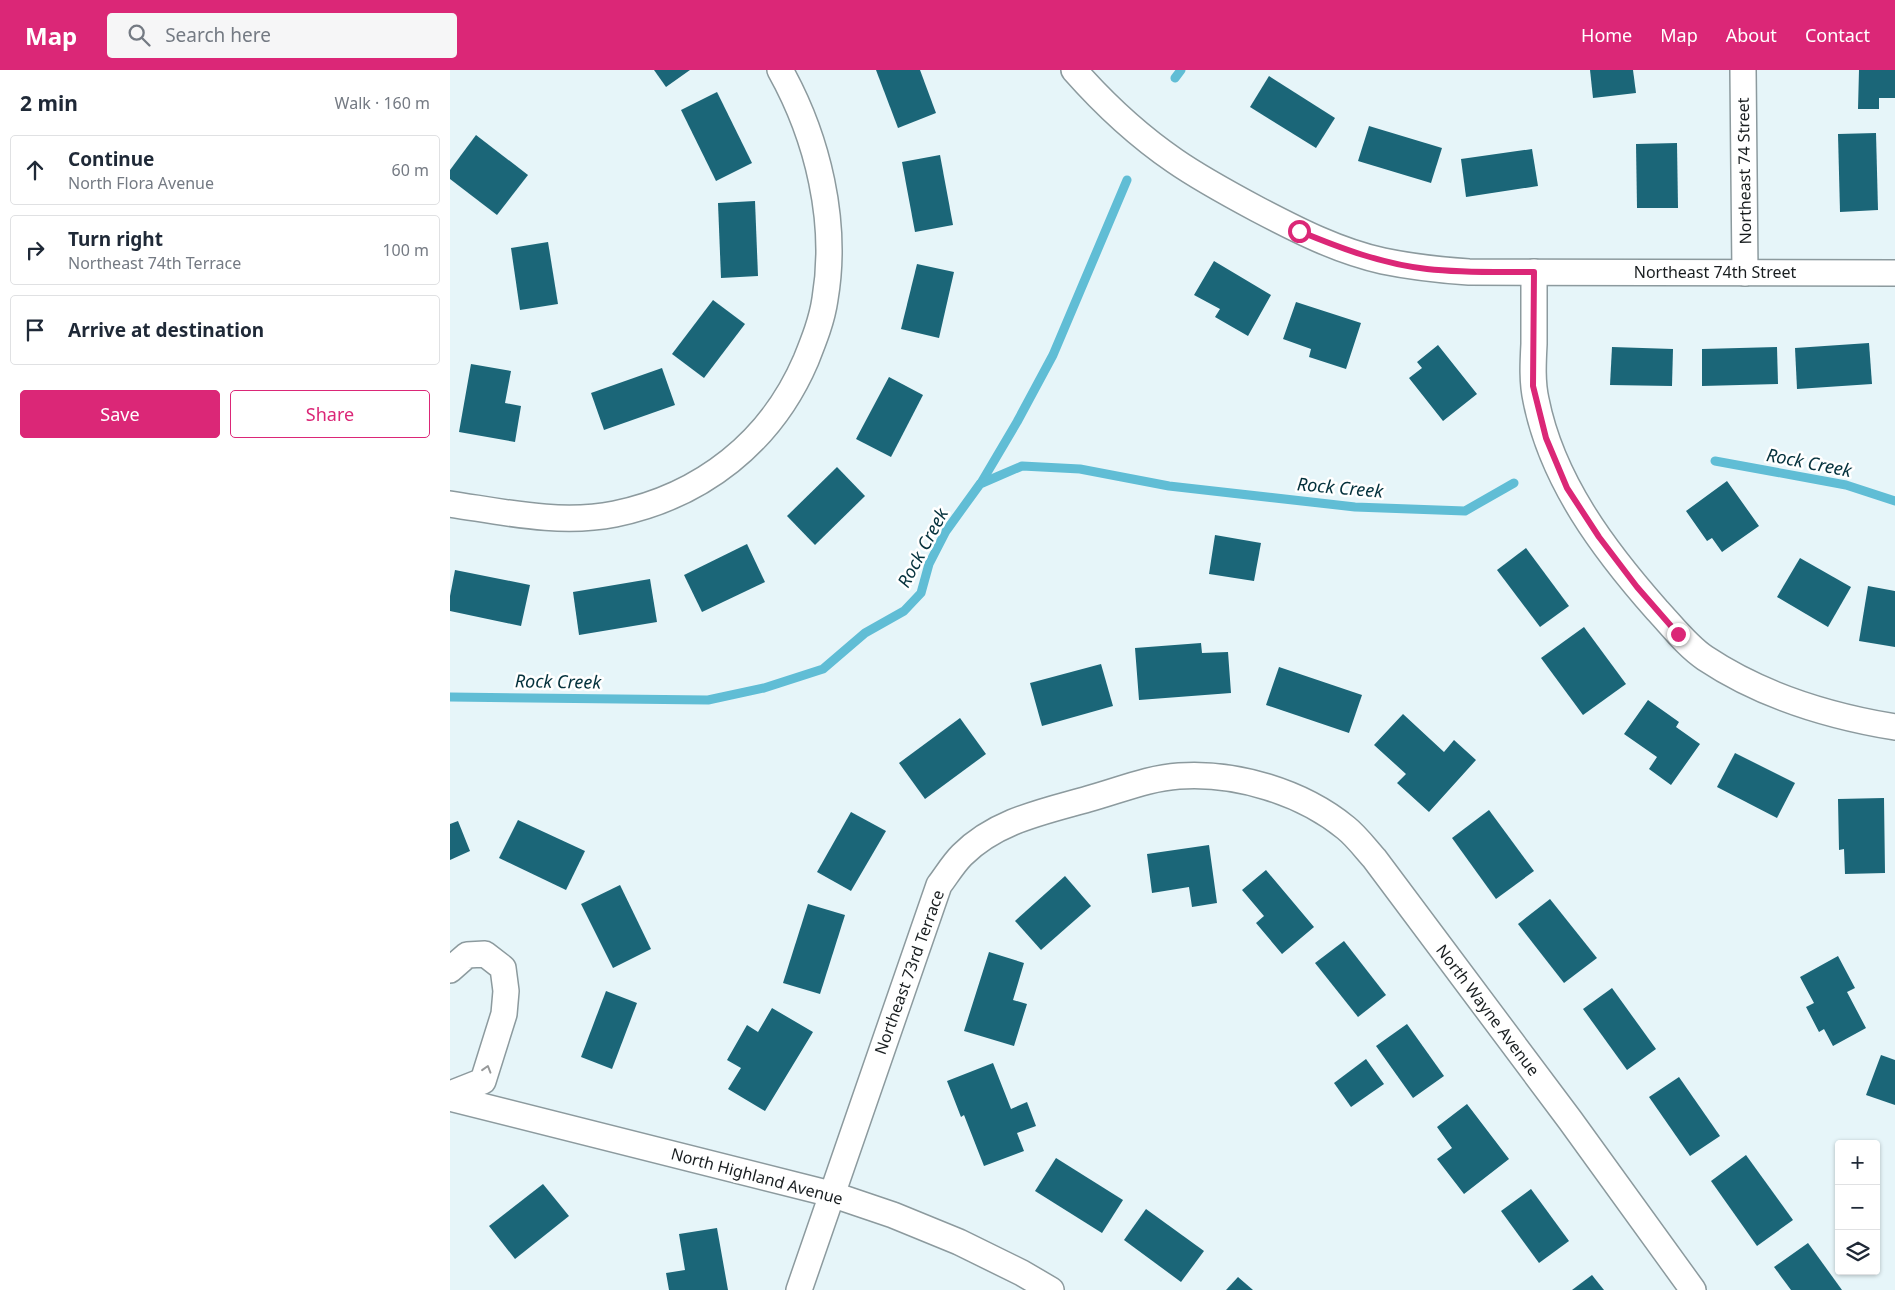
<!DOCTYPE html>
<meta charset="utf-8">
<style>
:root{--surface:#fff;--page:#f6f6f7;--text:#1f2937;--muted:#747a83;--line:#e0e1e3;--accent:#db2777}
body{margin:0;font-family:"Noto Sans",sans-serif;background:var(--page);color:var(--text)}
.controls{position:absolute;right:15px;bottom:15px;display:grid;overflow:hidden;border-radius:5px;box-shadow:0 1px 4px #0004}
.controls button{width:45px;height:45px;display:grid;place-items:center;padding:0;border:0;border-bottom:1px solid var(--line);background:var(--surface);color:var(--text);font:25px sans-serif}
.stop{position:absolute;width:15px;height:15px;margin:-11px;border:4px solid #db2777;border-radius:50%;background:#fff}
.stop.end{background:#db2777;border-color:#fff;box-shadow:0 1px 5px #0008}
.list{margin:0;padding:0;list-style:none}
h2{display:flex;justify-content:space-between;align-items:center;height:65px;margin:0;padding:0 20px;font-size:21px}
h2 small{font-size:16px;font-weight:400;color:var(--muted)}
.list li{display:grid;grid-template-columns:32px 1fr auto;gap:15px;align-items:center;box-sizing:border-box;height:70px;margin:0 10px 10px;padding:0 10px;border:1px solid var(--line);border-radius:5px}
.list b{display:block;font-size:19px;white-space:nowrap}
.list p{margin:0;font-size:16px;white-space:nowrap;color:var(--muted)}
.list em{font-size:16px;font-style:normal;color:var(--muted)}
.actions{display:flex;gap:10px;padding:15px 20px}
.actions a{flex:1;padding:11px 0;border:1px solid var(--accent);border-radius:5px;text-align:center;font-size:18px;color:var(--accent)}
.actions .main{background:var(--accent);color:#fff}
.icon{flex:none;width:28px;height:28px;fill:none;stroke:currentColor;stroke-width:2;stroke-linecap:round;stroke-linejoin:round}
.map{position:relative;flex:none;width:1445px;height:1220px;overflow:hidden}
header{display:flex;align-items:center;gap:30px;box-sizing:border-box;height:70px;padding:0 25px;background:var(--accent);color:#fff}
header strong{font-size:24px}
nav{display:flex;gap:28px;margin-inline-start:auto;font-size:18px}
.search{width:350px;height:45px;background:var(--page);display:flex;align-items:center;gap:12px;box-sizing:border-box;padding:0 18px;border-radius:5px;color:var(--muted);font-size:19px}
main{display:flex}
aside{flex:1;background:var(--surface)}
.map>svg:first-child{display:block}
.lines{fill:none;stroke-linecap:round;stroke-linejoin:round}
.stream{stroke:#60bdd5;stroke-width:9}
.building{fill:#1b6678}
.minor-casing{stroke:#8c9a9e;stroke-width:28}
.minor{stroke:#fff;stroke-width:25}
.oneway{stroke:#989a9b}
.route{stroke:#db2777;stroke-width:6}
.labels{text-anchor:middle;stroke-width:5;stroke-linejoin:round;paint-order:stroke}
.street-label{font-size:16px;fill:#191e20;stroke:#fff}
.water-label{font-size:18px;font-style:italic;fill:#04313c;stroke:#fff}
</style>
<header>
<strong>Map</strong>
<div class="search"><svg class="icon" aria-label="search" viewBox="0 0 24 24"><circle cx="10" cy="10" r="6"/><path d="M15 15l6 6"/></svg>Search here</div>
<nav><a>Home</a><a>Map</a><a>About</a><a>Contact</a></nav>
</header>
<main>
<aside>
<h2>2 min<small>Walk · 160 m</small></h2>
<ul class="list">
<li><svg class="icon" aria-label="ahead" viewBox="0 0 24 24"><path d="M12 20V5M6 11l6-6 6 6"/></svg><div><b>Continue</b><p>North Flora Avenue</p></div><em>60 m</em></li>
<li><svg class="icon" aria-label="right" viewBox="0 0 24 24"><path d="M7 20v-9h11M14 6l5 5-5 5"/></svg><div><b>Turn right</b><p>Northeast 74th Terrace</p></div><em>100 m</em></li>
<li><svg class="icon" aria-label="arrive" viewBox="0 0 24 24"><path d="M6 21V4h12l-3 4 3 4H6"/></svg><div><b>Arrive at destination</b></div></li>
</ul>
<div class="actions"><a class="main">Save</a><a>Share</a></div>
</aside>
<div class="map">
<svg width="1445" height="1220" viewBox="0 0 1445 1220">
<rect width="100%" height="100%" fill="#e6f5f9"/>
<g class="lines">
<g class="stream">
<path d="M725 8 731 0"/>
<path d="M1265 391 1396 415 1445 431"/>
<path d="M531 413 567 352 603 285 677 110"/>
<path d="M0 627 258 630 314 618 373 599 415 563 454 541 471 523 479 494 496 461 530 414 572 396 630 399 719 416 905 437 1015 441 1064 413"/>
</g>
</g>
<g class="building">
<path d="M204 0H240L216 17Z"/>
<path d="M426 0H470L486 43 448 58Z"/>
<path d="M1140 0H1183L1186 23 1143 28Z"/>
<path d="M1409 0H1445V28H1429V39H1408Z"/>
<path d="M819 6 885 48 866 78 800 37Z"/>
<path d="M267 22 302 93 266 111 231 40Z"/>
<path d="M919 56 992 78 981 113 908 91Z"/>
<path d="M1426 63 1428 140 1390 142 1388 64Z"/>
<path d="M26 65 78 105 47 145 0 109V100Z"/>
<path d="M1227 73 1228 138H1187L1186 74Z"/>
<path d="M1082 79 1088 116 1016 127 1011 89Z"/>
<path d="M490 85 503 155 465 162 452 92Z"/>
<path d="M305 131 308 206 271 208 268 133Z"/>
<path d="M98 172 108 234 70 240 61 178Z"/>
<path d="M764 191 821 225 798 266 765 247 770 239 744 225Z"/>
<path d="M467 194 504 202 489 268 451 259Z"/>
<path d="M263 230 295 254 254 308 222 284Z"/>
<path d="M846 232 911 253 896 299 859 287 861 279 833 269Z"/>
<path d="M1419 273 1422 314 1347 319 1345 278Z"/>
<path d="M988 275 1027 324 993 351 959 308 972 298 967 292Z"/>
<path d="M1162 277 1223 279 1222 316 1160 315Z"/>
<path d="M1327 277 1328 314 1252 316V279Z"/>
<path d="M21 294 61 301 55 333 71 336 65 372 9 362Z"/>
<path d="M212 298 225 335 154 360 141 323Z"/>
<path d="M439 307 473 325 441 387 406 369Z"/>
<path d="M387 397 415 426 365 475 337 446Z"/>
<path d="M1277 411 1309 456 1272 482 1262 468 1257 471 1236 441Z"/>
<path d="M765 465 811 473 804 511 759 504Z"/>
<path d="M297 474 315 512 252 542 234 505Z"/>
<path d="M1076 478 1119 536 1090 557 1047 500Z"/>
<path d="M1350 488 1401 517 1378 557 1327 527Z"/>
<path d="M5 500 80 515 71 556 0 541V526Z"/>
<path d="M200 509 207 552 129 565 123 522Z"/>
<path d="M1418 516 1445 521V577L1409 571Z"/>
<path d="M1134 557 1176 614 1133 645 1091 588Z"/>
<path d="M751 573 752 583 778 582 781 623 689 630 685 578Z"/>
<path d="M651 594 663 636 592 656 580 613Z"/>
<path d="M829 597 912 625 899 663 816 635Z"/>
<path d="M1198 630 1229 652 1226 657 1250 674 1221 715 1199 699 1207 687 1174 664Z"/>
<path d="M953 644 994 682 1004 670 1026 690 979 742 947 713 956 704 924 675Z"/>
<path d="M510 648 536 684 475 729 449 693Z"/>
<path d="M1285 683 1345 713 1327 748 1267 717Z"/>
<path d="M1434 728 1435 803 1395 804 1394 779 1389 780 1388 729Z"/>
<path d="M1039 740 1084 801 1046 829 1002 768Z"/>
<path d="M401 742 436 761 401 821 367 802Z"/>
<path d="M68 750 135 781 116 820 49 788Z"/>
<path d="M8 751 20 781 0 790V754Z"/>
<path d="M759 775 767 833 742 837 739 817 702 823 697 784Z"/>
<path d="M816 800 864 857 832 884 806 853 814 846 792 820Z"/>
<path d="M615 806 641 836 591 880 565 851Z"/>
<path d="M170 815 201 879 163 898 131 834Z"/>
<path d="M1100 829 1147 888 1114 913 1068 854Z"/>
<path d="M358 834 395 845 370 924 333 913Z"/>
<path d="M894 871 936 925 908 947 865 893Z"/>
<path d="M539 882 574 893 563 930 577 934 564 976 514 961Z"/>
<path d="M1388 886 1405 918 1397 922 1416 958 1383 976 1374 959 1369 962 1356 937 1364 933 1350 907Z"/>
<path d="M1162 918 1206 979 1177 1000 1133 939Z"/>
<path d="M156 921 187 933 162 999 131 987Z"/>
<path d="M322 938 363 962 315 1041 278 1019 291 998 277 990 297 955 308 962Z"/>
<path d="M957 954 994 1006 963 1028 926 976Z"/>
<path d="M1431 985 1445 990V1035L1416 1025Z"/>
<path d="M916 989 934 1014 901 1037 884 1013Z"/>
<path d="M543 993 561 1039 577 1032 586 1056 567 1063 574 1081 534 1096 514 1045 511 1047 497 1011Z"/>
<path d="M1229 1007 1270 1066 1240 1086 1199 1027Z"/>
<path d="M1017 1034 1059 1089 1014 1124 987 1089 1002 1078 987 1057Z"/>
<path d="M1296 1085 1343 1150 1307 1176 1261 1111Z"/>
<path d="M606 1088 673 1130 652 1163 585 1121Z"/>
<path d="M93 1114 119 1146 65 1189 39 1156Z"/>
<path d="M1081 1119 1119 1171 1089 1193 1051 1141Z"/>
<path d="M696 1139 754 1181 731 1212 674 1170Z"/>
<path d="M267 1158 278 1220H219L216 1203 235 1200 229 1164Z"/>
<path d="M1358 1173 1392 1220H1341L1324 1197Z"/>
<path d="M1142 1205 1154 1220H1122Z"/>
<path d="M788 1207 803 1220H776Z"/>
</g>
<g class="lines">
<g class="minor-casing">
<g id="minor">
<path d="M624 0C654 34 687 65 725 91 751 109 779 124 807 139 847 160 888 181 933 191 962 197 990 200 1019 202L1445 203"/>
<path d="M1293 0 1295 203"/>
<path d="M1084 202C1084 226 1084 250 1084 274 1083 293 1082 312 1086 330 1102 411 1154 480 1207 540 1222 556 1237 576 1255 588 1312 626 1378 646 1445 657"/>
<path d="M0 434C54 442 110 455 165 444 252 426 321 372 356 290 364 270 372 250 375 229 388 152 368 68 330 0"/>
<path d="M0 900 17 885 35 884 53 898 56 921 54 944 33 1011 0 1024"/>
<path d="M0 1028 381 1124 443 1145 509 1172 572 1203 601 1220"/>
<path d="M349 1220 489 815C496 806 503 794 512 785 546 751 592 742 638 729 668 721 698 708 729 706 786 702 852 722 896 758 906 766 915 778 924 788L1120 1050 1243 1220"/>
</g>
</g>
<use href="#minor" class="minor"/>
</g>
<defs><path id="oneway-chevron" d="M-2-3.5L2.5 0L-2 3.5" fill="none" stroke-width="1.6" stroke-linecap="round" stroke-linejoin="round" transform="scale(1.25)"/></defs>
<use class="oneway" href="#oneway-chevron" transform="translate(37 999) rotate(-73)"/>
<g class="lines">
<path class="route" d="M849 161C890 178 932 194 977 199 1013 203 1048 202 1084 202L1083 316 1096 368 1117 418 1149 467 1187 517 1228 564"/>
</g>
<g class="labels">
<g class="street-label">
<text transform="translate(1294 101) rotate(-91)" y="6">Northeast 74 Street</text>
<text x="1265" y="208">Northeast 74th Street</text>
<text transform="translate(459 902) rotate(-70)" y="6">Northeast 73rd Terrace</text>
<text transform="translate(1038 940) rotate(53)" y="6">North Wayne Avenue</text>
<text transform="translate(307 1106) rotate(15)" y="6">North Highland Avenue</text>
</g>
<g class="water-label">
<text transform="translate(1359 393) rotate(11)" y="6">Rock Creek</text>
<text transform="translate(890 418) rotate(5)" y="6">Rock Creek</text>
<text transform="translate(473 478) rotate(-62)" y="6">Rock Creek</text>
<text transform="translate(108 612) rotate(1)" y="6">Rock Creek</text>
</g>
</g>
</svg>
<div class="controls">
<button>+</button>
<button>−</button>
<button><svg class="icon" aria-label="layers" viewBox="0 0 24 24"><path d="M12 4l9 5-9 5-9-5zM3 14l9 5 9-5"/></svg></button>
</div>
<div class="stop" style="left:849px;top:161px"></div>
<div class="stop end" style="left:1228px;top:564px"></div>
</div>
</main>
